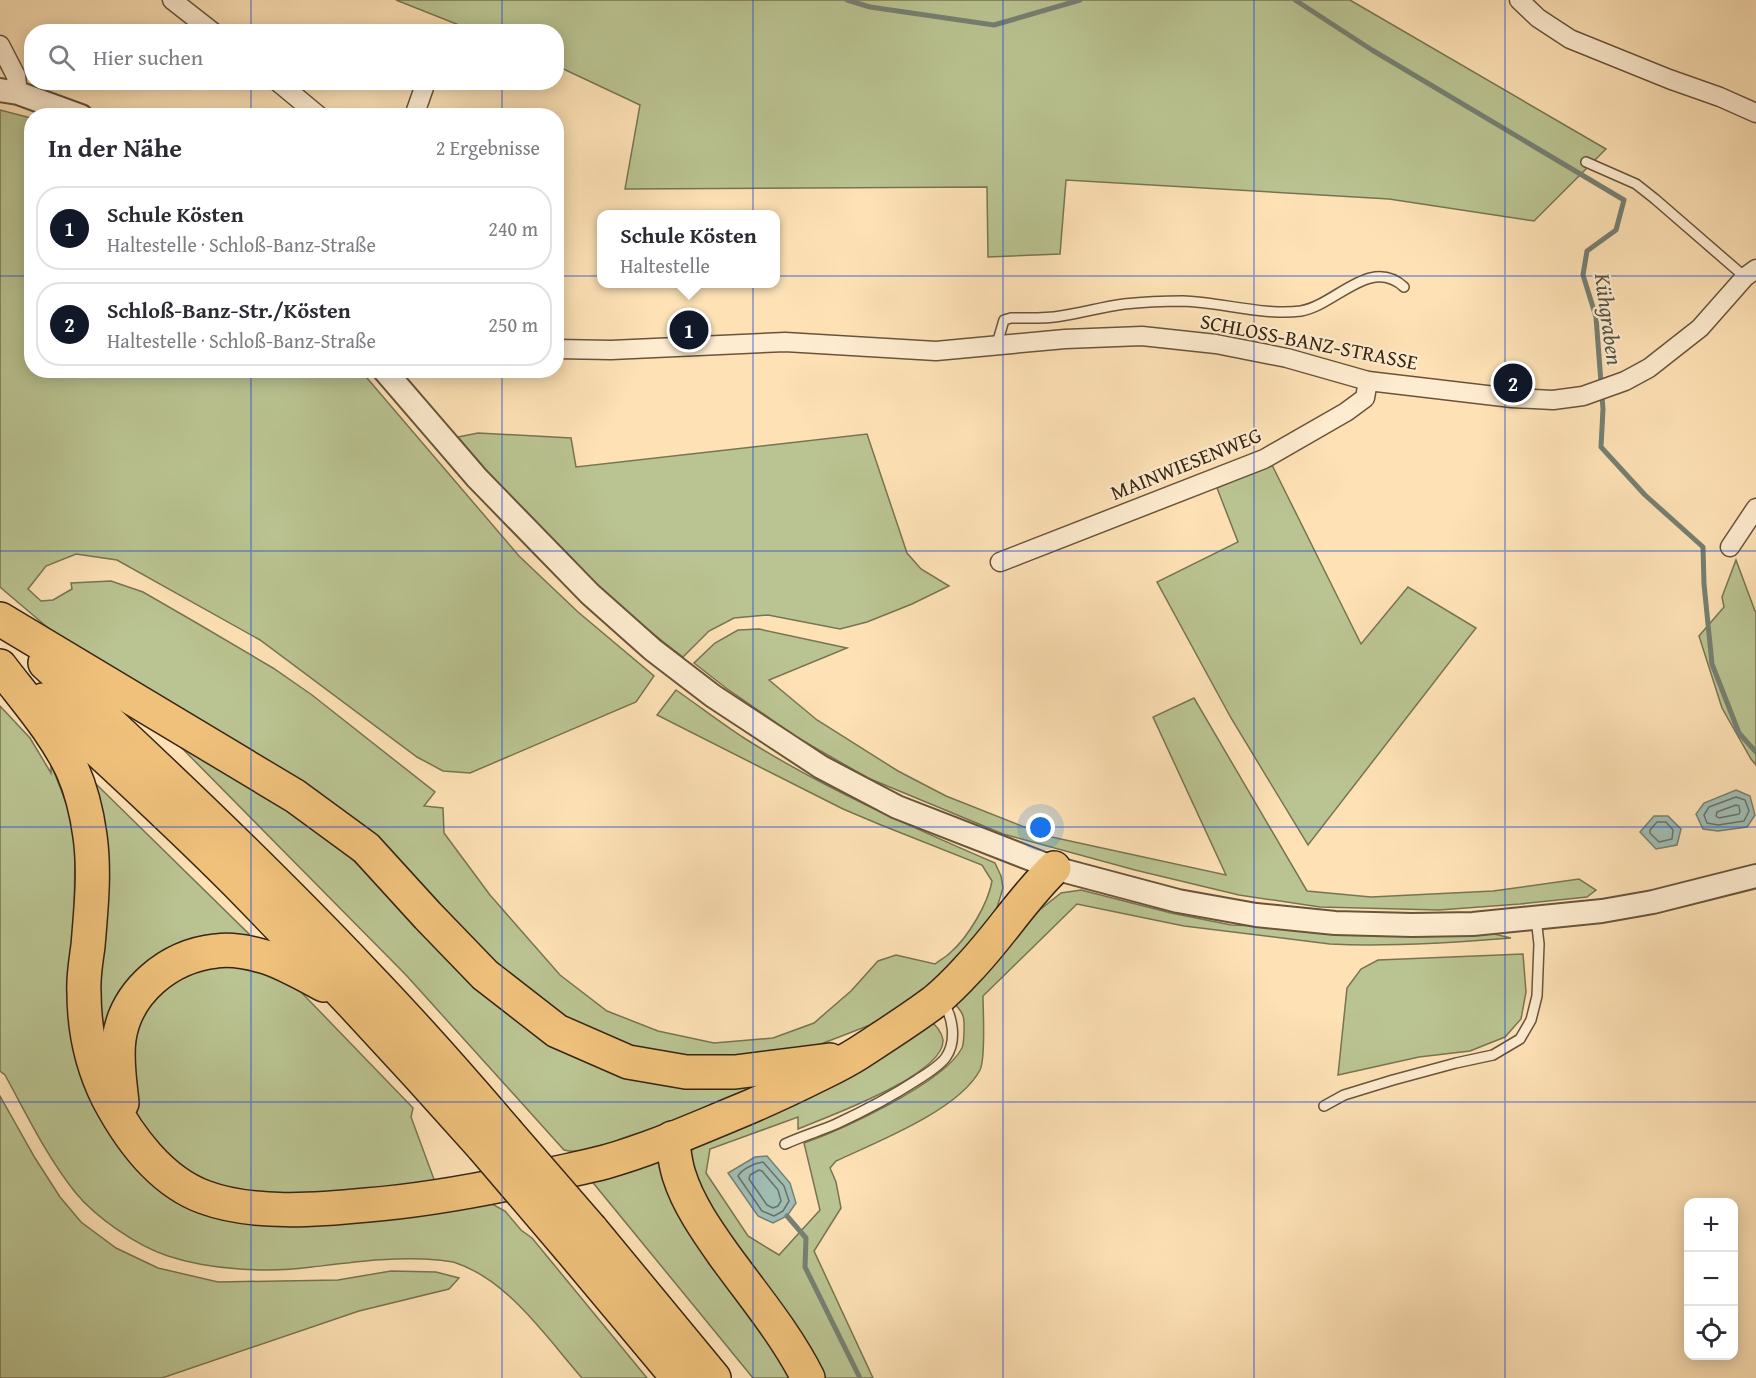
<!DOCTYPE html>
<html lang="de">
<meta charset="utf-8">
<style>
:root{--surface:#fff;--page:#f7f7f7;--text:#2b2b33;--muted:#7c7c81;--line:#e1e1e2;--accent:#111827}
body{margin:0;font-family:"Gentium Book Plus",serif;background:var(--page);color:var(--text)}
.controls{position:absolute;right:18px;bottom:18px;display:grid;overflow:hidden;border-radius:12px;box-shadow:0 3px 15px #0003}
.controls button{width:54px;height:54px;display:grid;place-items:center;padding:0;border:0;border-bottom:2px solid var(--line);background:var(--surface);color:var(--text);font:30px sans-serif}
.you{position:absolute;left:1041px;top:828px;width:21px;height:21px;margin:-15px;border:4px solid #fff;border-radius:50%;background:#1a73e8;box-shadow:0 0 0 9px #1a73e833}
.badge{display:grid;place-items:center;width:39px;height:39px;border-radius:50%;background:var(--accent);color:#fff;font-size:20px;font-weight:700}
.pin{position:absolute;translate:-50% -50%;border:3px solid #fff;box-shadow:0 2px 6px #0006}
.popup{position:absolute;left:597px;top:210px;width:183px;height:78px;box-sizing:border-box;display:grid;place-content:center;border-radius:12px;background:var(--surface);filter:drop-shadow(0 2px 4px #0005);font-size:20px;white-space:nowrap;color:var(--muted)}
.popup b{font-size:22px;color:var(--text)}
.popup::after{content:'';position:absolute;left:50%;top:100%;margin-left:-12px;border:12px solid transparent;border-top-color:var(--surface)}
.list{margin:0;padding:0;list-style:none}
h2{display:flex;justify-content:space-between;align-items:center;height:78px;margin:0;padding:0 24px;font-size:26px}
h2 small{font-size:20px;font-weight:400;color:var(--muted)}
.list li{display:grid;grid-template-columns:39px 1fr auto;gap:18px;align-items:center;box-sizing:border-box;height:84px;margin:0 12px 12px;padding:0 12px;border:2px solid var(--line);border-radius:24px}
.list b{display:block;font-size:22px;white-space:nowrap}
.list p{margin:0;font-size:20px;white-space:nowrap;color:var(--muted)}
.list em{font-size:20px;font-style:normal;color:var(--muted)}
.icon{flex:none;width:33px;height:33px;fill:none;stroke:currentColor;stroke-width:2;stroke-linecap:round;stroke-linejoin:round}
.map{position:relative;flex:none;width:1756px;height:1378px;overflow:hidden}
.search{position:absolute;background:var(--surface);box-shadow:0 3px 15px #0003;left:24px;top:24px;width:540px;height:66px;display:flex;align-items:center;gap:15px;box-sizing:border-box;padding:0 21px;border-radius:24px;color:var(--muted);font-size:22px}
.panel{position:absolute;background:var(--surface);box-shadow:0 3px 15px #0003;left:24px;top:108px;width:540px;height:270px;border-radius:24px}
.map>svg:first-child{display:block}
.green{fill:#bac492;stroke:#787452;stroke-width:1.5}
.water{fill:#a0bdb4;stroke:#768073;stroke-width:1.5}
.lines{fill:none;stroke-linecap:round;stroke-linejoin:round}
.shore{stroke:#6c7163;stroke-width:1.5}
.stream{stroke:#768073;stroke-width:5}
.service-casing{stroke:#69543b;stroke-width:12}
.minor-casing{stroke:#69543b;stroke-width:21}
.tertiary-casing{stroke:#69543b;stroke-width:26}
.motorway-casing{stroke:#372512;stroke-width:36}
.service{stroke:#feecd0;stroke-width:9}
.minor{stroke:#feecd0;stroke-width:18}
.tertiary{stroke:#feecd0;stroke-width:22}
.motorway{stroke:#efc17b;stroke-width:33}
.motorway-bridge-casing{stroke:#372512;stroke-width:36;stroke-linecap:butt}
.motorway-bridge{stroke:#efc17b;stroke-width:33}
.grid{fill:none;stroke:#1d4ed8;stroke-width:1.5;stroke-opacity:0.55}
.labels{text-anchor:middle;stroke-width:4.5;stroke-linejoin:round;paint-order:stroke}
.street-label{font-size:21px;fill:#372512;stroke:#feecd0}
.water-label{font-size:22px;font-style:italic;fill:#565343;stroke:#feecd0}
</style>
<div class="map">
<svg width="1756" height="1378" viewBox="0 0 1756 1378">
<rect width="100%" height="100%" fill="#fee2b6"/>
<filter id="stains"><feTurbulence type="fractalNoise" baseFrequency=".00333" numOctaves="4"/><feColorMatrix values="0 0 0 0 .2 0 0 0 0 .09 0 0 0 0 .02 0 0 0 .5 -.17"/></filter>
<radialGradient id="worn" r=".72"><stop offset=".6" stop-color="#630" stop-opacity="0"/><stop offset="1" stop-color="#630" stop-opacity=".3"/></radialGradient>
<g class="green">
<path d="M396 0H1350L1606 149 1534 221 1389 199 1066 180 1060 254 988 257 987 187 625 189 640 105 557 66 556 32 474 31Z"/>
<path d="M0 110 31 118 32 370 361 371 519 556 578 612 654 676 636 702 470 773 443 771 417 757 260 640 117 560 76 554 46 566 28 589 41 601 53 600 72 589 71 583 111 581 143 592 195 622 273 668 312 695 435 792 424 806 443 808 444 833 490 895 560 975 607 1011 658 1031 714 1043 773 1038 814 1023 851 991 878 961 896 955 935 964C940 960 946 957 951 952 968 937 988 904 992 881L982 865 881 825 843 809 657 715 676 690C699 706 721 723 744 738 823 788 909 826 995 863L1001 876 1003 888 996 911 959 960 909 1001 870 1025 808 1049 693 1059 642 1051 553 1017 449 927 60 638 0 587Z"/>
<path d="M478 433 571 438 576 467 867 434 907 553 921 569 949 586 912 604 867 622 840 629 768 615 734 618 709 631 683 657C598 594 525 518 458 437Z"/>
<path d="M1271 463 1361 644 1408 587 1476 628 1308 845 1231 718 1157 582 1238 542 1217 488Z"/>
<path d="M1736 560 1755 611H1756V765L1751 759 1722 708 1699 636 1724 607 1722 597Z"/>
<path d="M759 629 847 648 769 680 817 720 898 771 946 796 1047 836 1226 875 1153 717 1194 698 1307 891 1371 897 1493 891 1579 879 1596 890 1587 897 1520 904 1439 910 1320 907 1239 895 1135 870 1003 834 868 778 798 738 726 688 694 663 715 643 738 630Z"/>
<path d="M0 706 30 738 51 773V764L73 821 75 848 74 926 124 1153 143 1176 167 1196 205 1215 240 1221 492 1204 505 1211 521 1230 532 1238 647 1378H582C547 1338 508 1280 456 1263 451 1261 444 1261 438 1260 396 1256 354 1262 312 1267 268 1273 210 1270 168 1256 137 1246 95 1217 75 1192 47 1157 27 1115 5 1075L0 1071Z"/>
<path d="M169 735 238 772 343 851 390 893 514 1016 772 1081C724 1101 676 1121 626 1137 607 1144 584 1155 564 1150L406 975Z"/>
<path d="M96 784 249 934 243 938 207 937 101 1043 91 785Z"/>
<path d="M1081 890 1171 913 1231 925 1320 929 1481 931 1511 938C1451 943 1390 947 1330 944L1184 926 1077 904 983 996C983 1012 986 1058 980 1070 959 1110 877 1142 836 1161L830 1168 836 1182 841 1208 814 1251 873 1378H821L728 1242 689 1164 692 1149 748 1125 931 1021C936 1026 942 1032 943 1040 945 1075 826 1117 798 1129V1117L710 1149 706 1173 748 1236 779 1255 820 1210 804 1143C841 1130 944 1083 962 1048 964 1044 965 1021 963 1016 962 1012 958 1008 956 1005L960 995 1037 912 1061 893Z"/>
<path d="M1523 954 1526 992 1521 1019 1505 1037 1470 1051 1419 1057 1338 1075 1347 988 1361 969 1378 960Z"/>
<path d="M240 965 279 977 302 993 413 1108 411 1117 435 1182 344 1193 265 1195 216 1186 194 1175 175 1164 142 1126 133 1105V1027L160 990 197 968Z"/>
<path d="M0 1096 35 1158 60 1197 81 1222 116 1248 158 1268 218 1282 338 1280 391 1271 436 1272 459 1278 449 1289 359 1311 162 1378H0Z"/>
<path d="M663 1155 796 1378H753L590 1179Z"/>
</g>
<g class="water">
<path d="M1736 790 1750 796 1755 815 1747 827 1718 831 1703 829 1696 814 1704 803Z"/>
<path d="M1654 816H1668L1681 829 1677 845 1656 849 1640 832Z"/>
<path d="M767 1156 790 1183 796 1203 787 1216 773 1223 758 1216 728 1173 755 1157Z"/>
</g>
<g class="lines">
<g class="shore">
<path d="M1736 797 1745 800 1749 811 1744 821 1718 825 1707 823 1704 815 1709 807Z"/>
<path d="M1736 805 1739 806 1740 812 1739 814 1719 818 1716 816 1717 812Z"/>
<path d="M1657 822H1666L1673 830 1672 839 1659 842 1650 833V830Z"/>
<path d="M763 1162 784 1186 789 1201 783 1211 774 1216 762 1211 738 1176C742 1169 755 1163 763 1162Z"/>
<path d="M759 1170 762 1171 778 1190 781 1201 778 1206 773 1208 767 1205 749 1179 750 1175Z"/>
</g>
<g class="stream">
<path d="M847 0 870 7 994 25 1080 0"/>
<path d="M1295 0 1372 50 1624 200 1616 230 1587 251 1583 275 1596 317 1603 409 1601 447 1645 495 1703 547 1704 584 1712 664 1739 733 1756 752"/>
<path d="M787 1216 806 1238 805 1267 860 1378"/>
</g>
<g class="service-casing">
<g id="service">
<path d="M1586 162 1636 184 1655 199 1745 277"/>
<path d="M996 347 1004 320 1011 318C1027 318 1044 319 1061 316 1082 313 1102 307 1124 304 1143 302 1163 301 1183 301 1219 302 1265 316 1301 311 1336 305 1370 256 1404 287"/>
<path d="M1324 1106 1344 1095 1393 1080 1456 1063 1493 1055 1520 1039 1531 1020 1537 996 1539 944 1536 918"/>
<path d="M785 1144C802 1136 820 1131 836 1124 864 1111 891 1097 917 1080 926 1074 940 1066 946 1057 957 1041 953 1016 942 1001"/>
</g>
</g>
<g class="minor-casing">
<g id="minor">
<path d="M172 0 213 32"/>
<path d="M1519 0 1538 18 1570 39 1669 79 1720 97 1756 113"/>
<path d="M0 45 16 76 18 93"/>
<path d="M278 82 319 116"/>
<path d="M414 116 426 82"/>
<path d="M556 349 611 350 785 342 936 351 1065 339 1142 336 1216 344 1287 358 1368 381 1512 398 1553 400 1583 396 1625 381 1649 368 1700 328 1745 277 1756 269"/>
<path d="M1730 547 1756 508"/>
<path d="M1000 562 1264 459 1346 412 1365 398 1368 381"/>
</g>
</g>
<g class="tertiary-casing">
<g id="tertiary">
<path d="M0 90 18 93 81 116"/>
<path d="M384 370 477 478 590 594 653 650 713 696 821 767 897 807 1054 868 1178 901 1256 915 1335 923 1412 925 1473 924 1602 911 1653 902 1756 876"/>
</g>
</g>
<g class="motorway-casing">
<g id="motorway">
<path d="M0 619 295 796 366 848 428 916 485 975 557 1031 628 1062 686 1072H735L830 1060"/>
<path d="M45 663C154 763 262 865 364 973 413 1024 460 1077 506 1131"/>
<path d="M0 666C25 699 54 731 72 769 81 789 87 814 90 836 95 872 91 909 88 946 86 961 83 977 84 992 84 1028 92 1066 108 1098 129 1138 161 1181 204 1197 252 1215 317 1210 367 1205 427 1200 486 1189 544 1176 565 1171 586 1167 605 1162 648 1150 689 1132 730 1115 762 1102 792 1088 822 1073 834 1067 846 1061 857 1054 883 1037 910 1020 934 1002 946 992 958 980 968 969 999 937 1022 899 1054 868"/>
<path d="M43 700C109 760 175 821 238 884 322 970 403 1057 483 1147"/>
<path d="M122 1103C120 1082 116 1060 119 1039 126 991 169 956 216 951 231 949 248 952 262 956 279 960 307 976 324 985"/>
<path d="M672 1138C674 1150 675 1163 679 1175 688 1204 707 1231 724 1255 753 1295 786 1334 808 1378"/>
<path d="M591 1229 714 1378"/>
<path d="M570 1249 678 1378"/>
</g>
</g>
<use href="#service" class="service"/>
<use href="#minor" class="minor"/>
<use href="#tertiary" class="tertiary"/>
<use href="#motorway" class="motorway"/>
<g class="motorway-bridge-casing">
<g id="motorway-bridge">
<path d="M506 1131 591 1229"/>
<path d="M483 1147 570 1249"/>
</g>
</g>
<use href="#motorway-bridge" class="motorway-bridge"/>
</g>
<path class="grid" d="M251 0V32M502 0V32M753 0V1378M1003 0V1378M1254 0V1378M1505 0V1378M251 82V116M502 82V116M0 276H32M556 276H1756M251 370V1378M502 370V1378M0 551H1756M0 827H1756M0 1102H1756"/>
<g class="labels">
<g class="street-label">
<text transform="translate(1309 342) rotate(11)" y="7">SCHLOSS-BANZ-STRASSE</text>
<text transform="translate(1186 464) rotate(-22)" y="7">MAINWIESENWEG</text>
</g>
<g class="water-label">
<text transform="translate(1609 319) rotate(82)" y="8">Kühgraben</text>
</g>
</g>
<rect width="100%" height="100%" filter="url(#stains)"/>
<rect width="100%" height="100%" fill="url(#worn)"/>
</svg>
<div class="controls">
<button>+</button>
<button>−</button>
<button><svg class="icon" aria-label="locate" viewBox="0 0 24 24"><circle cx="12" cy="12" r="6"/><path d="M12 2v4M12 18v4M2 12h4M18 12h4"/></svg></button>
</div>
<div class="you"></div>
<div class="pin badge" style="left:689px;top:330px">1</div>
<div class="popup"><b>Schule Kösten</b>Haltestelle</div>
<div class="pin badge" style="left:1513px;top:383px">2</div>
<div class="search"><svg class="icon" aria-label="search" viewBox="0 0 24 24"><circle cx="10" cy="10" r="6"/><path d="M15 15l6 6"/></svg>Hier suchen</div>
<section class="panel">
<h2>In der Nähe<small>2 Ergebnisse</small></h2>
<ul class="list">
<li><span class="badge">1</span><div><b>Schule Kösten</b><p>Haltestelle · Schloß-Banz-Straße</p></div><em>240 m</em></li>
<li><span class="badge">2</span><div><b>Schloß-Banz-Str./Kösten</b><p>Haltestelle · Schloß-Banz-Straße</p></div><em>250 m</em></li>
</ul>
</section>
</div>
